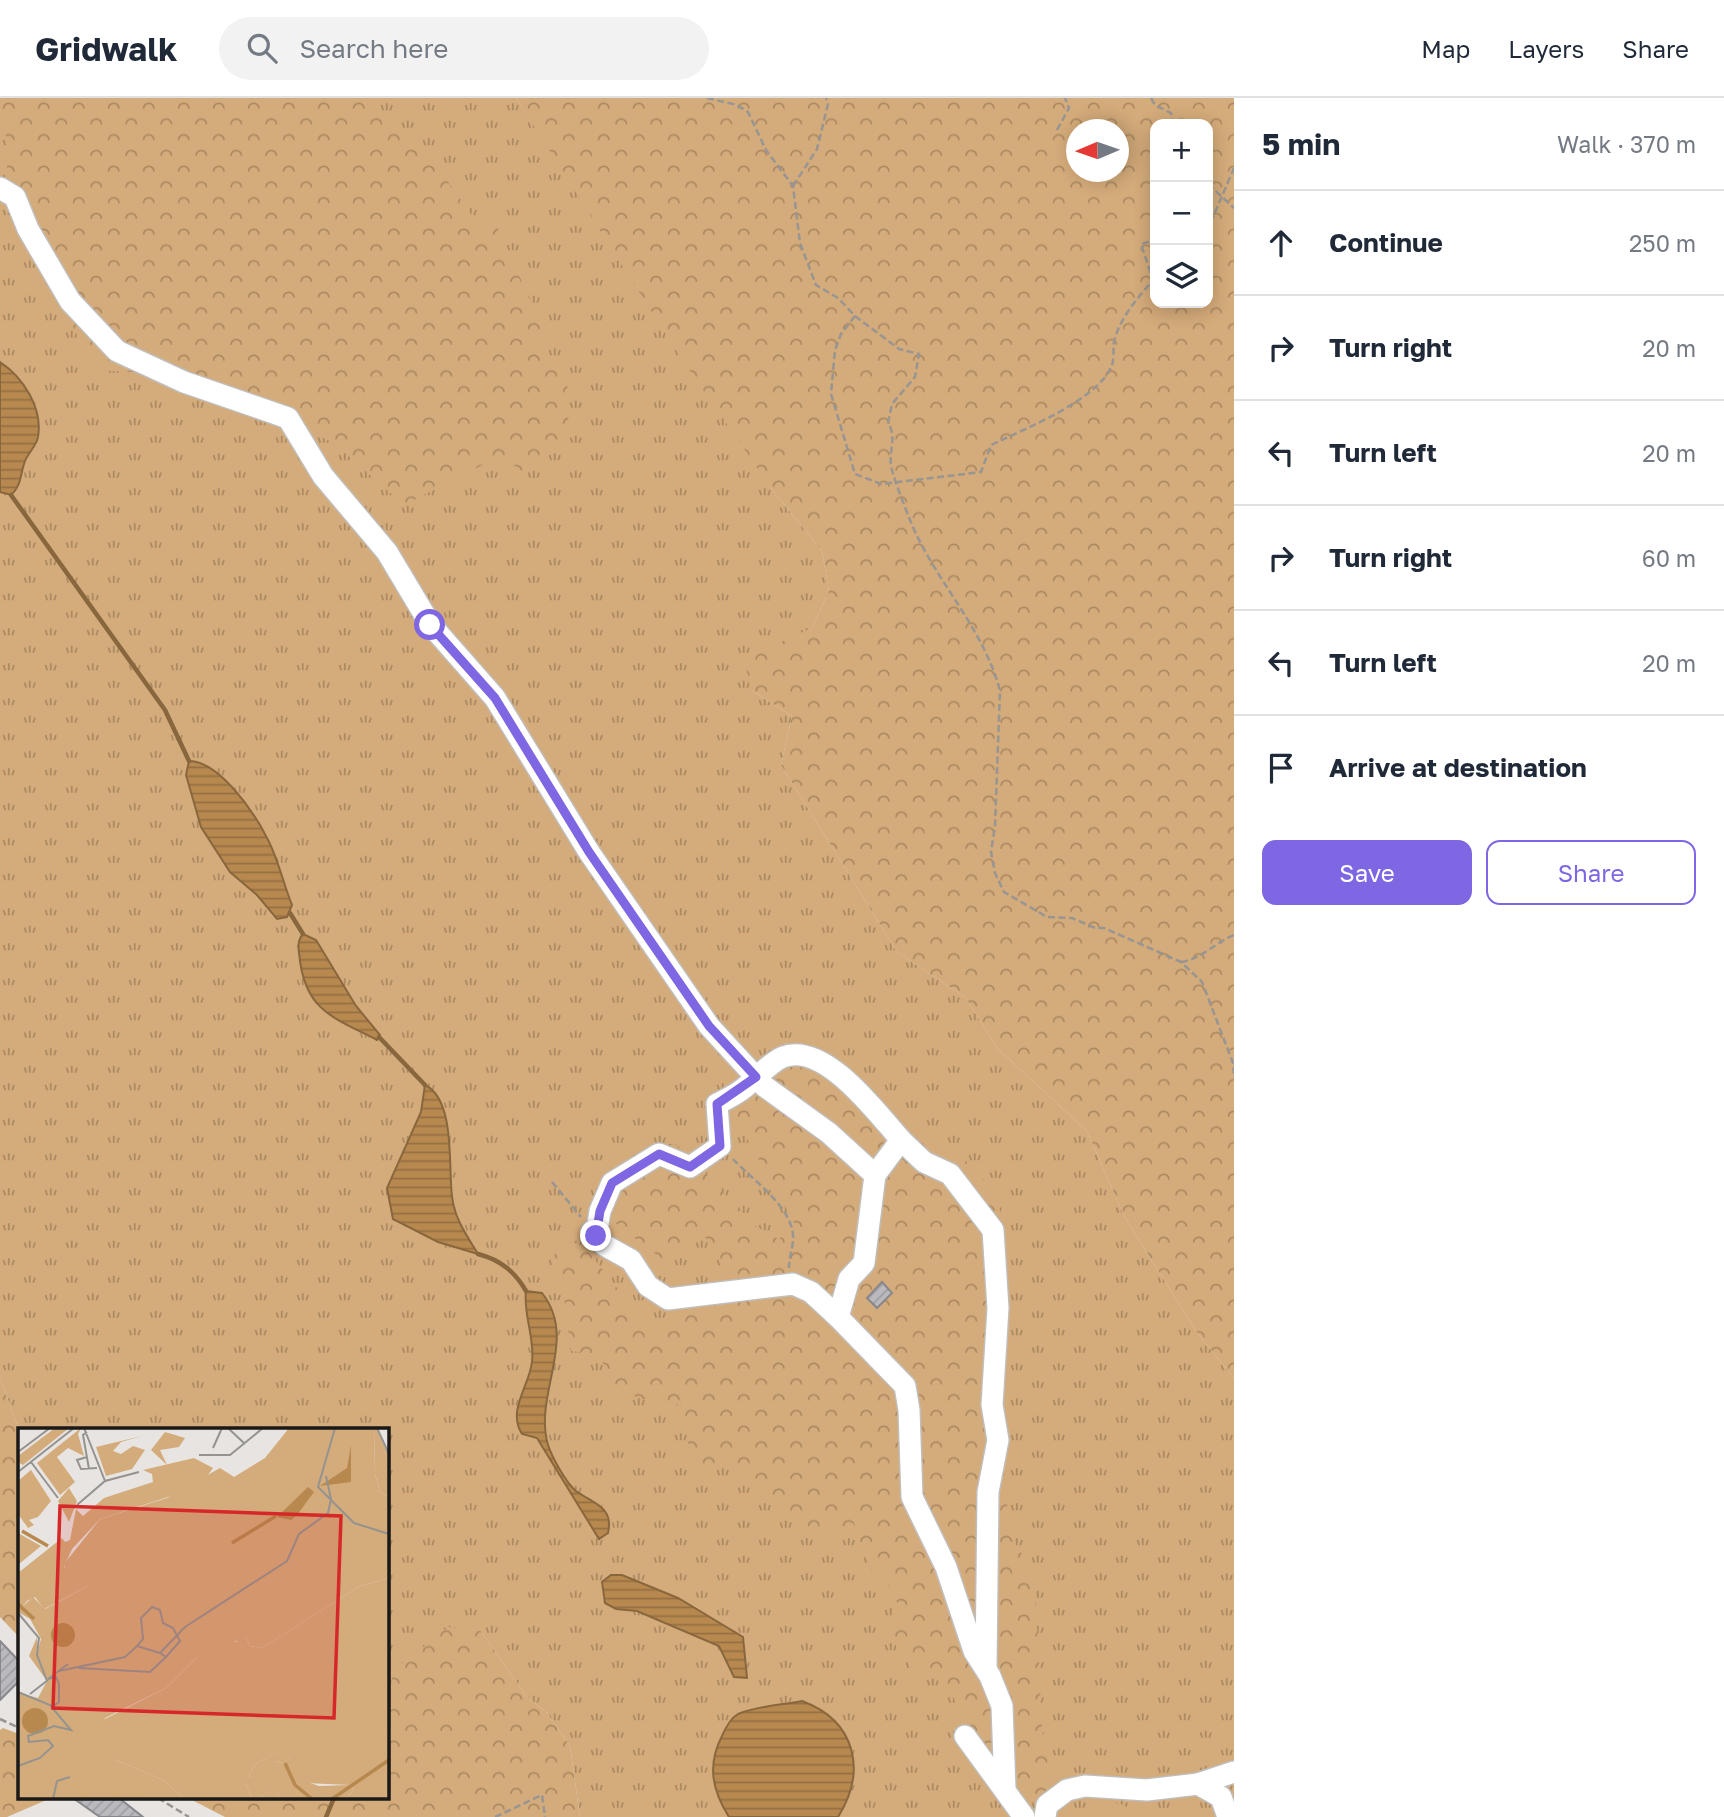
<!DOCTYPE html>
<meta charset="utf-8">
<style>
:root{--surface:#fff;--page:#f2f2f3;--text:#1f2937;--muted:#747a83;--line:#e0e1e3;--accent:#7f66e2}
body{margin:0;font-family:"Golos Text",sans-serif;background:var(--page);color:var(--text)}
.controls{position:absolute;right:21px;top:21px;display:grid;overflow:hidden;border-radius:14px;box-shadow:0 4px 18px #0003}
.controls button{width:63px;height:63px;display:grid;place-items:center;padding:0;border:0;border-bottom:2px solid var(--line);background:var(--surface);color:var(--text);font:35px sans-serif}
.compass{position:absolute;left:1066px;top:21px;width:63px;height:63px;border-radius:50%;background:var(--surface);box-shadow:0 4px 18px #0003;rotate:268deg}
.stop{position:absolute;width:21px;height:21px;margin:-16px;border:5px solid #7f66e2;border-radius:50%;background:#fff}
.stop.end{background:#7f66e2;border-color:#fff;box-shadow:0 2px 7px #0008}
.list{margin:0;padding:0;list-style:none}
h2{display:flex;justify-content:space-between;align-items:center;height:91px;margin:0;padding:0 28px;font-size:30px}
h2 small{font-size:23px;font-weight:400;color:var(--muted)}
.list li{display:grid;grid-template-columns:46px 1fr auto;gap:21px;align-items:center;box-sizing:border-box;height:105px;padding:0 28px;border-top:2px solid var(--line)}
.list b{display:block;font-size:26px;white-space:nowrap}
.list em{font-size:23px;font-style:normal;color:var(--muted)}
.actions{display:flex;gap:14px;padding:21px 28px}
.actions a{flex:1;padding:16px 0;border:2px solid var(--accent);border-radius:14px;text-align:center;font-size:24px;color:var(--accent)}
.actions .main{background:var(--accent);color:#fff}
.icon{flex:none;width:38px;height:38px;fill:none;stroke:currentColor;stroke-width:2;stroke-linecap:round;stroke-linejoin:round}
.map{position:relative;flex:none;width:1234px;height:1719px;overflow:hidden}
header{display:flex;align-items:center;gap:42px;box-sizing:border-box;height:98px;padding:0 35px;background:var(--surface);border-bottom:2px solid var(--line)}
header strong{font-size:33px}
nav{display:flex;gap:38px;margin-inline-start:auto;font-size:24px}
.search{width:490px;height:63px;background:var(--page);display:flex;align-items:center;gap:18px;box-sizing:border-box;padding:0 24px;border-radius:38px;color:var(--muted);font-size:26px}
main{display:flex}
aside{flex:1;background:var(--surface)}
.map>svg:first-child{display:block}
.grass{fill:url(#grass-tufts)}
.forest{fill:url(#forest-crowns);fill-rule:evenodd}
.pitch{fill:#d4ab7a}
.water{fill:url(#water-rules);stroke:#89673e;stroke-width:2}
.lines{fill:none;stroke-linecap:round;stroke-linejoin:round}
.stream{stroke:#89673e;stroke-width:4.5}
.building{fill:url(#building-hatch);stroke:#88888c;stroke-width:2}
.minor-casing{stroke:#c0bdba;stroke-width:24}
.path{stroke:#989593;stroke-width:2.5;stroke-dasharray:7 3.5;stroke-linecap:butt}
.minor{stroke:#fff;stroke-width:21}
.route{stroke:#7f66e2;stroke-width:9}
.inset-river{fill:none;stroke:#b8894f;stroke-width:3.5}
.inset-road{fill:none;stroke:#959390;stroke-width:2}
.view{fill:#d62828;fill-opacity:0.15;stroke:#d62828;stroke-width:3.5}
.inset-edge{fill:none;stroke:#1a1917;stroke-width:3.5}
</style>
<header>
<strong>Gridwalk</strong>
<div class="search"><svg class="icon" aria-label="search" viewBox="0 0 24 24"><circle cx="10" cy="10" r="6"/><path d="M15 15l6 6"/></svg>Search here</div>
<nav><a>Map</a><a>Layers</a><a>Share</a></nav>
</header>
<main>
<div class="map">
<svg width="1234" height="1719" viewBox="0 0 1234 1719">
<defs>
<pattern id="grass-tufts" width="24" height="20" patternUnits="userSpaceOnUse" patternTransform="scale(1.75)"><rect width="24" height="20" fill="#d4ab7a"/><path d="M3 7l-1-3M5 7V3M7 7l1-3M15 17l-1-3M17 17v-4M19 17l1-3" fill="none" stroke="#ab8a63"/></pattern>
<pattern id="forest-crowns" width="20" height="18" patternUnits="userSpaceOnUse" patternTransform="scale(1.75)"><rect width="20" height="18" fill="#d4ab7a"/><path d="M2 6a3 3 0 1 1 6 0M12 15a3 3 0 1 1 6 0" fill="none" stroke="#ab8a63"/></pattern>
<pattern id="water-rules" width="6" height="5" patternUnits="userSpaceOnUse" patternTransform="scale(1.75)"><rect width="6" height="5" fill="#b8894f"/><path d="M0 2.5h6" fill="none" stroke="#956f41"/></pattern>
<pattern id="building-hatch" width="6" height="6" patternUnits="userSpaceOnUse" patternTransform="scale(1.75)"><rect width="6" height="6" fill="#bababe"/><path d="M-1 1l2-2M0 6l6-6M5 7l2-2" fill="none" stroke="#9f9fa3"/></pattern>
</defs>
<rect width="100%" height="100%" fill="#e7e4e1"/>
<path class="grass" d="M0 0H516L774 394 822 453 829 493 812 530 788 543 751 592 792 618 781 667 897 854 965 899 998 951 1087 1033 1124 1118 1198 1236 1234 1280V1719H580L570 1648 547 1615 525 1597 481 1533 389 1599 391 1626 387 1668V1332H19L0 1280Z"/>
<g class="forest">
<path d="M0 0H365L428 56 476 123 494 122 541 226 545 271 567 272 569 340 525 375 500 358 404 407 334 345 184 277 95 272 74 231 31 125 8 103 6 37 0 31Z"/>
<path d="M516 0H1234V1280L1198 1236 1124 1118 1087 1033 998 951 965 899 897 854 781 667 792 618 751 592 745 565 758 554 812 530 829 493 822 453 774 394 681 260ZM1155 26H1208V205H1155ZM1076 32H1118V74H1076Z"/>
<path d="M778 954 812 964 900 1045 928 1036 965 1062 997 1095 1005 1143 1004 1189 999 1235 1003 1361 1010 1438 1020 1454 1034 1465 1042 1632 1053 1687 1026 1708 980 1648 946 1586 913 1572 892 1542 890 1521 898 1506 885 1481 874 1479 853 1425 812 1440 783 1415 760 1384 742 1369 692 1368 682 1307 652 1304 612 1291 600 1256 571 1253 564 1200 551 1169 556 1152 572 1144 584 1148 642 1222 662 1237 674 1232 682 1207 751 1182 724 1178 714 1146 700 1136 687 1138 675 1161 663 1162 605 1117 604 1100 639 1054 655 1046H676L754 1127 778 1141 797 1130 730 1010 731 978 744 966Z"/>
<path d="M0 1280 19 1332V1539L0 1519Z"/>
<path d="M448 1529 481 1533 525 1597 547 1615 570 1648 580 1719H225L192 1702 387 1700 391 1626 389 1599 393 1573Z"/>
<path d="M3 1630 19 1636V1700H51L7 1719H0V1632Z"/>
</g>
<path class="pitch" d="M1119 1705 1147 1719H1100L1109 1706Z"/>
<g class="water">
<path d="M0 264C23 279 43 310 38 339 37 347 28 355 25 363 20 376 22 387 11 397L0 394Z"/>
<path d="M189 663C219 663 254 714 267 740 278 760 283 785 292 807L287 819 277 821 257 797 230 774 201 729 186 677Z"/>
<path d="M303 836 316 842 356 908 380 937 377 942C335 920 307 914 300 863 299 853 296 844 303 836Z"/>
<path d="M425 987C456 1002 448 1070 452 1098 454 1120 467 1138 478 1156L438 1144 393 1121 387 1090 421 1014Z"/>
<path d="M526 1193 542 1195C579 1242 533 1295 548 1347 552 1359 566 1385 576 1393 594 1406 614 1409 608 1435L599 1441 537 1340 522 1336C507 1312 529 1289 532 1264 535 1240 523 1216 526 1193Z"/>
<path d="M611 1477H622L678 1500 743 1539 747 1580 734 1579 719 1548 637 1513 616 1511 605 1505 602 1484Z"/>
<path d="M802 1603C856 1623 867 1673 838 1719H729C712 1692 707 1667 722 1638 725 1631 731 1620 738 1616 756 1608 783 1607 802 1603Z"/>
</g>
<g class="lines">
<g class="stream">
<path d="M11 397 165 612 189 663"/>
<path d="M290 815 303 836"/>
<path d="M379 939 425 987"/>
<path d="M478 1156C501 1162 515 1174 526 1193"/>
<path d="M326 1719 334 1700"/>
</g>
</g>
<g class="building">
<path d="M882 1184 892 1195 877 1210 867 1200Z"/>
<path d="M0 1543 19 1563V1583L0 1602Z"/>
<path d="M73 1700H119L143 1719H100Z"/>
</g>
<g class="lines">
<g class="minor-casing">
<g id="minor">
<path d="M0 90 15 99 28 131 70 203 117 253 184 284 288 320 323 378 387 454 430 526 495 600 589 754 709 928 764 988 829 1035 875 1077 864 1165 849 1181 838 1219 905 1288 909 1312 912 1399 946 1469 974 1553 990 1578 1002 1608 1005 1691"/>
<path d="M901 1042 924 1064 950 1076 993 1132 998 1210 992 1307 998 1342 988 1394 986 1570"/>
<path d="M592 1133 604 1147 631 1162 648 1188 668 1201 793 1186 811 1194 838 1219"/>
<path d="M596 1138 600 1113 612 1085 659 1056 690 1069 720 1048 717 1006C725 1002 733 998 740 993 755 983 767 966 783 959 824 943 876 1014 901 1042L875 1077"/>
<path d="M965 1638 1024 1719"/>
<path d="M1198 1686 1234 1674"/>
<path d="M1045 1719 1047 1707 1067 1692 1085 1688 1147 1692 1198 1686 1221 1699 1228 1719"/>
</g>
</g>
<g class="path">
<path d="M707 0 737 7 748 14 766 52 793 88 800 145 816 187 838 200 855 218 899 251 919 256 915 279 892 306 888 325C898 340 887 355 892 372 897 390 905 409 912 427 937 485 984 531 1000 593L995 728 991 754 995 775 1004 794 1047 819 1072 820 1095 830H1104L1181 864 1202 884 1233 965 1234 976"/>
<path d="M1151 0 1155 7 1171 15 1173 26"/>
<path d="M1057 32 1069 10 1065 0"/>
<path d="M1208 86 1234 110"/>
<path d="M793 88 817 51 828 6 826 0"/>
<path d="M1208 122 1213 119 1234 70"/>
<path d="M855 218 841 236 835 252 831 296 855 376 881 386 981 374 991 347C1022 332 1099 302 1112 267 1115 259 1112 249 1115 240 1122 217 1138 200 1153 182L1141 146 1155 142"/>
<path d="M1181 864C1201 861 1215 845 1234 837"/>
<path d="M733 1061C753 1083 796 1111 793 1143 792 1153 789 1160 789 1170"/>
<path d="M552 1084 581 1119"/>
<path d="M0 1621 19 1630"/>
<path d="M158 1700 189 1719"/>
<path d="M495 1719 542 1697 545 1719"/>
</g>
<use href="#minor" class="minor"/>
</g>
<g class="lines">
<path class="route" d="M430 527 495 600 589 754 709 928 756 979 717 1006 720 1048 690 1069 659 1056 612 1085 600 1113 596 1138"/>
</g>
<g transform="translate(18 1330)">
<rect width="371" height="371" fill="#e7e4e1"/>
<path d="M37 0H51L5 37 0 34V28ZM271 0H358L371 28V34L356 1 357 46 362 64 371 69V150L342 158 244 220 232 218 228 209 178 230 148 260 87 290 82 304 98 332 145 352 167 371H0V265L20 270 29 253 11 228 19 209 20 222 23 211 5 178 15 169 27 181 70 158 60 143 48 142 46 136 82 91 149 70 202 40 216 49 247 30ZM258 333 266 336 274 349 301 358 332 357 336 361 328 371H263L255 357 245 368 234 370 227 355Z" fill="#d4ab7a"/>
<path d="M63 0 60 6 66 28 50 20 39 29 57 54 42 67 19 35ZM356 0 371 34V69L362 64 357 46ZM147 4 167 10 161 19 142 22 149 37 133 22ZM124 8 103 14 95 23 103 26 115 18 127 22 114 41 88 48 78 19ZM176 30 195 40 181 59 82 91 54 121 46 139 64 143 70 158 26 181 17 169 9 173 5 178 14 192 0 184V145L44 110 47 114 52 112 58 81 65 88 86 70 135 54 134 46 125 42ZM13 42 33 73 20 89 11 92 16 97 10 100 0 86V53ZM51 60 59 73 51 94 40 73ZM336 82 360 95 341 131 300 168 264 179 254 152 277 117 278 102 321 85 329 90 335 110 340 111 346 98 335 91 331 85ZM0 105 23 118 1 136 0 135ZM371 150V371H328L336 361 332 357 287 355 274 349 266 336 272 329 259 324 237 336 231 348 237 352 227 355 234 370 245 368 255 356 263 371H167L145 352 98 332 83 312 80 306 85 292 148 260 178 230 210 212 218 214 227 207 232 218 244 220 342 158ZM129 172 132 177 117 189 126 204 133 196 129 190 140 181 148 193 134 212 154 202 163 210 139 245 41 251 38 246 61 228 85 219 83 213 95 202 96 193 105 192 115 174ZM32 302 53 307 72 334 70 344 56 325 41 326 34 312 10 310ZM32 313 34 318 22 329 0 337V316ZM35 320 39 329 35 338 51 348 38 350 34 371H0V339ZM82 349 96 351 121 367 114 371 94 365 85 360ZM53 350 66 371H37L40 354Z" fill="#d4ab7a"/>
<path d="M266 320 272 329 266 336 258 333 237 352 231 348 237 336Z" fill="#d4ab7a"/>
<path d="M333 17V54L302 58 329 40ZM290 59 296 64 279 87 273 92 259 89ZM33 207a12 12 0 1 1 24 0a12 12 0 1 1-24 0ZM4 293a13 13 0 1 1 26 0a13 13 0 1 1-26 0Z" fill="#b8894f"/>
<path class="inset-river" d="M4 103 30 118M214 115 258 88M0 176 16 191M267 335 277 357 294 371M314 371 371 332"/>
<path class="inset-road" d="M66 0 87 53M210 0 227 16M317 0 300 59 336 95 371 106M359 0 371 26M69 4 65 7 71 41M195 20 204 0M0 24 32 0M181 27H212L245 0M69 29 59 32 63 41 79 40M13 34 40 70M0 44 56 0M59 77 87 53 121 44M134 179 142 182 145 195 155 200 162 213 148 229 142 225M0 185 21 210 19 227 29 253M119 218 125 211 123 190 135 178M61 240 132 244 148 229M41 243 107 229 119 218 142 225 167 199 269 133 281 106 310 85 313 71 308 48M0 264 32 277 53 302 36 298 10 308 11 314 30 312 35 318 22 330 0 338M12 266 30 252M34 279 41 274V256L38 249 30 251 50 236M35 371 39 353 52 349"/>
<path class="view" d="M42 78 323 88 316 290 35 280Z"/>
<rect width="371" height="371" class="inset-edge"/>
</g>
</svg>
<div class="controls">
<button>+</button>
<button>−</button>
<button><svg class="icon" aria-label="layers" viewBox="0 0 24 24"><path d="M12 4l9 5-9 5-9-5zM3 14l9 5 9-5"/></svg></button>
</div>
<svg class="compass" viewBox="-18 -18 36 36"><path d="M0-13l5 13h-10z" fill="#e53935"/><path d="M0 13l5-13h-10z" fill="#747a83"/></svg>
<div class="stop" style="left:430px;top:527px"></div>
<div class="stop end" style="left:596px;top:1138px"></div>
</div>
<aside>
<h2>5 min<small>Walk · 370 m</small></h2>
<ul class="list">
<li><svg class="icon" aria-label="ahead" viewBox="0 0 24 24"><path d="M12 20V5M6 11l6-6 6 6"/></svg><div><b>Continue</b></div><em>250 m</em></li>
<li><svg class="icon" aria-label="right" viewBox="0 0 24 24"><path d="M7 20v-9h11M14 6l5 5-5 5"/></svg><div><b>Turn right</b></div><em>20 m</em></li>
<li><svg class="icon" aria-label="left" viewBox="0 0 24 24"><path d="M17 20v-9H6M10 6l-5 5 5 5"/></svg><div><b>Turn left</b></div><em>20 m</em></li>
<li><svg class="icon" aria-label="right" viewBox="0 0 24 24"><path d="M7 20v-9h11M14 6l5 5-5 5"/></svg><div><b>Turn right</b></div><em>60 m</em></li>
<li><svg class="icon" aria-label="left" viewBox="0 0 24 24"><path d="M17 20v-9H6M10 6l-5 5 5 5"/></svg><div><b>Turn left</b></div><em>20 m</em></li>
<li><svg class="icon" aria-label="arrive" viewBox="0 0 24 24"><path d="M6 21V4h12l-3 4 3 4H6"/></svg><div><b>Arrive at destination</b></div></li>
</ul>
<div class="actions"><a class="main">Save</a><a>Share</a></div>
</aside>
</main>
